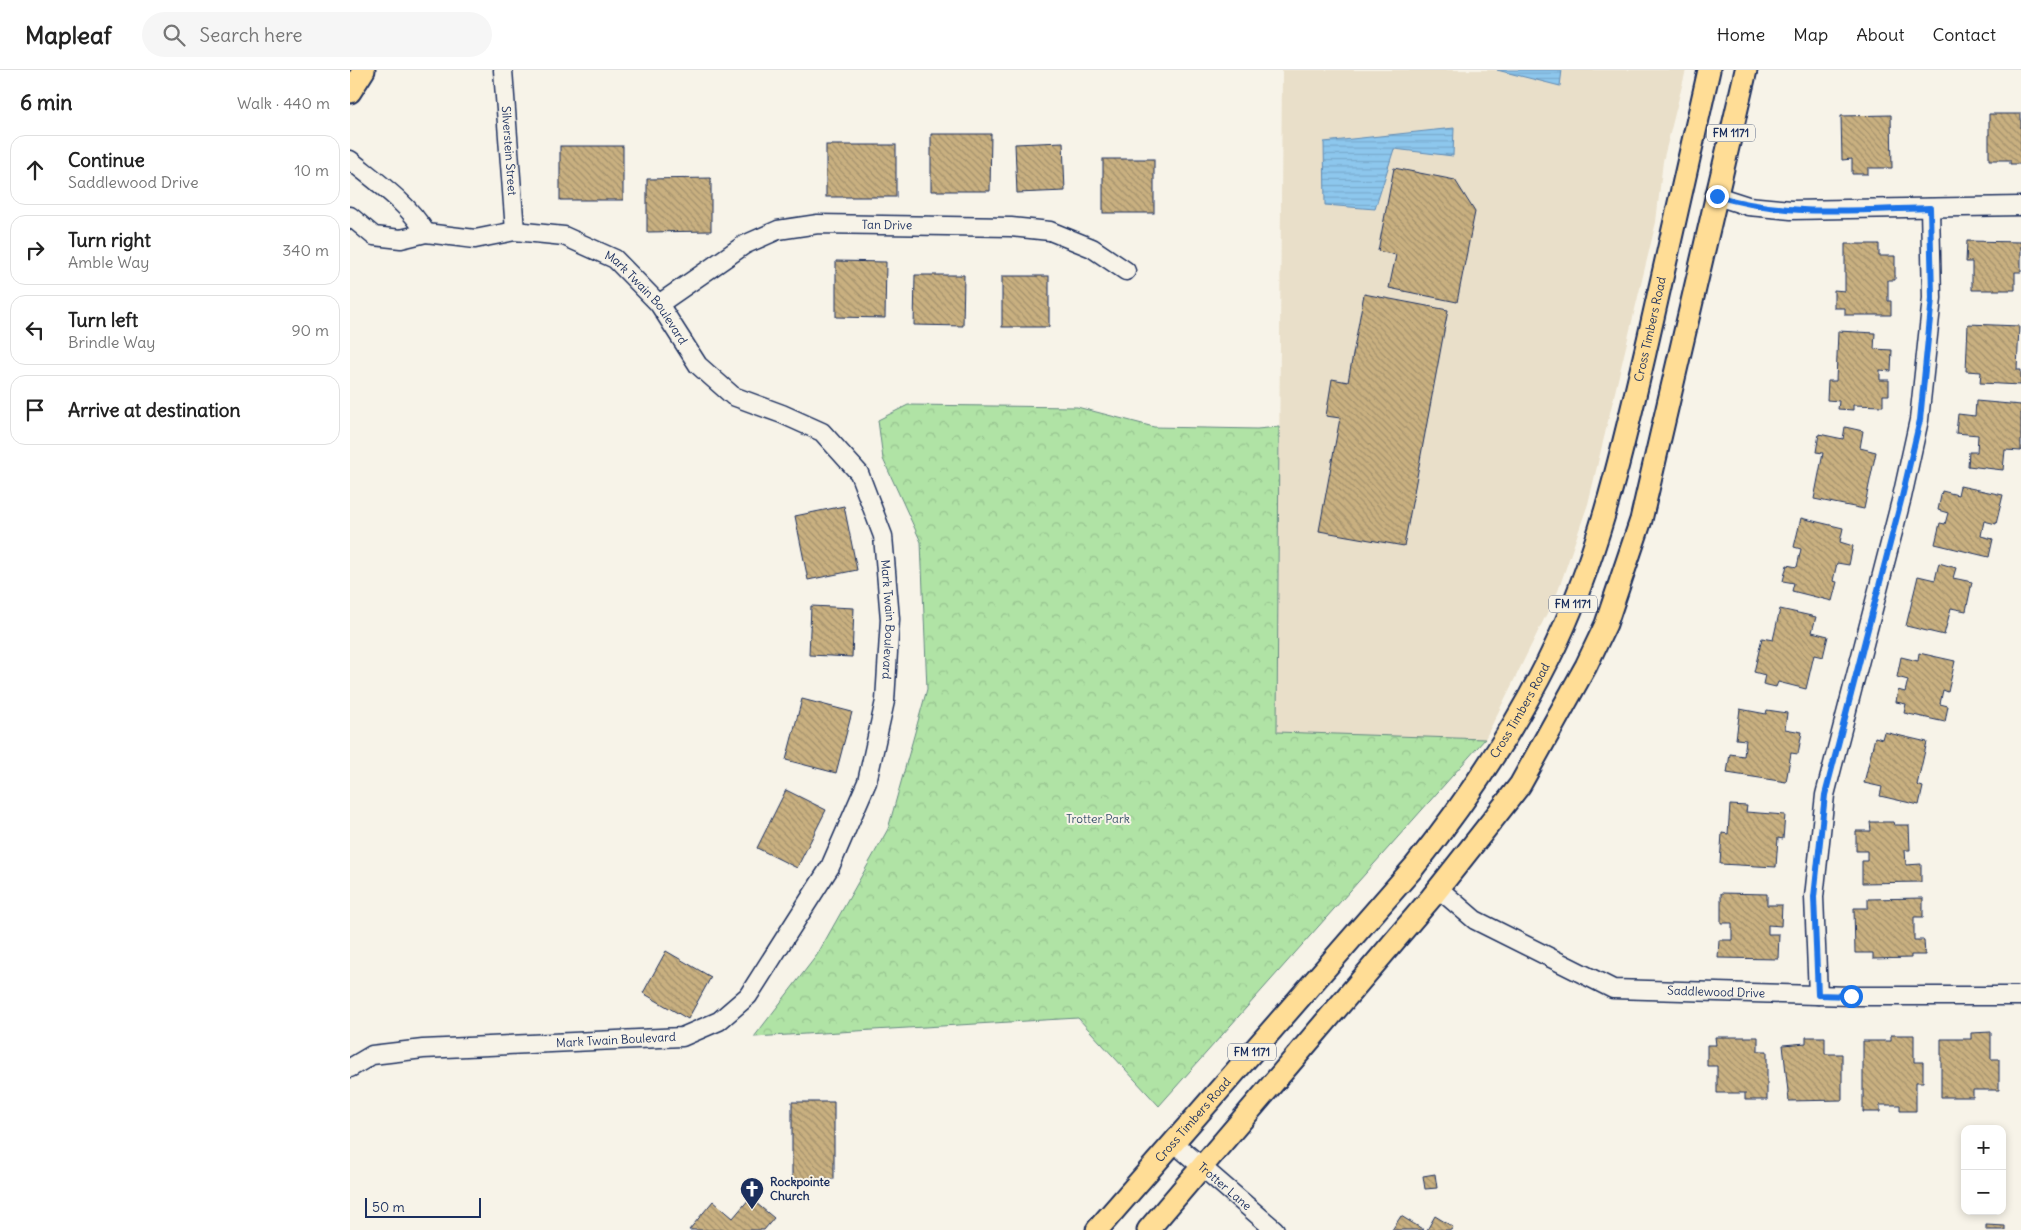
<!DOCTYPE html>
<meta charset="utf-8">
<style>
:root{--surface:#fff;--page:#f6f6f6;--text:#222;--muted:#767676;--line:#e0e0e0}
body{margin:0;font-family:Delius,sans-serif;background:var(--page);color:var(--text)}
.controls{position:absolute;right:15px;bottom:15px;display:grid;overflow:hidden;border-radius:10px;box-shadow:0 2px 8px #0003}
.controls button{width:45px;height:45px;display:grid;place-items:center;padding:0;border:0;border-bottom:1px solid var(--line);background:var(--surface);color:var(--text);font:25px sans-serif}
.scale{position:absolute;left:15px;bottom:12px;width:116px;box-sizing:border-box;padding-left:5px;border:2px solid #1b2f5e;border-top:0;font-size:14px;line-height:18px;white-space:nowrap;color:#1b2f5e;-webkit-text-stroke:4px #f7f3e8;paint-order:stroke}
.stop{position:absolute;width:15px;height:15px;margin:-11px;border:4px solid #1a73e8;border-radius:50%;background:#fff}
.stop.end{background:#1a73e8;border-color:#fff;box-shadow:0 1px 5px #0008}
.list{margin:0;padding:0;list-style:none}
h2{display:flex;justify-content:space-between;align-items:center;height:65px;margin:0;padding:0 20px;font-size:21px}
h2 small{font-size:16px;font-weight:400;color:var(--muted)}
.list li{display:grid;grid-template-columns:32px 1fr auto;gap:15px;align-items:center;box-sizing:border-box;height:70px;margin:0 10px 10px;padding:0 10px;border:1px solid var(--line);border-radius:15px}
.list b{display:block;font-size:19px;white-space:nowrap}
.list p{margin:0;font-size:16px;white-space:nowrap;color:var(--muted)}
.list em{font-size:16px;font-style:normal;color:var(--muted)}
.icon{flex:none;width:28px;height:28px;fill:none;stroke:currentColor;stroke-width:2;stroke-linecap:round;stroke-linejoin:round}
.map{position:relative;flex:none;width:1671px;height:1160px;overflow:hidden}
header{display:flex;align-items:center;gap:30px;box-sizing:border-box;height:70px;padding:0 25px;background:var(--surface);border-bottom:1px solid var(--line)}
header strong{font-size:24px}
nav{display:flex;gap:28px;margin-inline-start:auto;font-size:18px}
.search{width:350px;height:45px;background:var(--page);display:flex;align-items:center;gap:12px;box-sizing:border-box;padding:0 18px;border-radius:28px;color:var(--muted);font-size:19px}
main{display:flex}
aside{flex:1;background:var(--surface)}
.map>svg:first-child{display:block}
.built{fill:#e9dfc9}
.park{fill:url(#park-crowns);stroke:#668982}
.water{fill:url(#water-rules);stroke:#5f8ab4}
.building{fill:url(#building-back-hatch);stroke:#1b2f5e}
.lines{fill:none;stroke-linecap:round;stroke-linejoin:round}
.minor-casing{stroke:#1b2f5e;stroke-width:21}
.major-casing{stroke:#1b2f5e;stroke-width:25}
.minor{stroke:#f7f3e8;stroke-width:18}
.major{stroke:#ffdd96;stroke-width:21}
.route{stroke:#1a73e8;stroke-width:6}
.labels{text-anchor:middle;stroke-width:4;stroke-linejoin:round;paint-order:stroke}
.shield{fill:#f7f3e8;stroke:#5d6a87;stroke-width:1}
.shield-label{font-size:11px;font-weight:bold;fill:#1b2f5e}
.street-label{font-size:12px;fill:#1b2f5e;stroke:#f7f3e8}
.park-label{font-size:12px;fill:#39536c;stroke:#f7f3e8}
.poi-label{font-size:12px;font-weight:bold;fill:#1b2f5e;stroke:#f7f3e8;text-anchor:start}
</style>
<header>
<strong>Mapleaf</strong>
<div class="search"><svg class="icon" aria-label="search" viewBox="0 0 24 24"><circle cx="10" cy="10" r="6"/><path d="M15 15l6 6"/></svg>Search here</div>
<nav><a>Home</a><a>Map</a><a>About</a><a>Contact</a></nav>
</header>
<main>
<aside>
<h2>6 min<small>Walk · 440 m</small></h2>
<ul class="list">
<li><svg class="icon" aria-label="ahead" viewBox="0 0 24 24"><path d="M12 20V5M6 11l6-6 6 6"/></svg><div><b>Continue</b><p>Saddlewood Drive</p></div><em>10 m</em></li>
<li><svg class="icon" aria-label="right" viewBox="0 0 24 24"><path d="M7 20v-9h11M14 6l5 5-5 5"/></svg><div><b>Turn right</b><p>Amble Way</p></div><em>340 m</em></li>
<li><svg class="icon" aria-label="left" viewBox="0 0 24 24"><path d="M17 20v-9H6M10 6l-5 5 5 5"/></svg><div><b>Turn left</b><p>Brindle Way</p></div><em>90 m</em></li>
<li><svg class="icon" aria-label="arrive" viewBox="0 0 24 24"><path d="M6 21V4h12l-3 4 3 4H6"/></svg><div><b>Arrive at destination</b></div></li>
</ul>
</aside>
<div class="map">
<svg width="1671" height="1160" viewBox="0 0 1671 1160">
<defs>
<pattern id="park-crowns" width="20" height="18" patternUnits="userSpaceOnUse" patternTransform="scale(1.25)"><rect width="20" height="18" fill="#b0e3a5"/><path d="M2 6a3 3 0 1 1 6 0M12 15a3 3 0 1 1 6 0" fill="none" stroke="#97c390"/></pattern>
<pattern id="water-rules" width="6" height="5" patternUnits="userSpaceOnUse" patternTransform="scale(1.25)"><rect width="6" height="5" fill="#8dc7ed"/><path d="M0 2.5h6" fill="none" stroke="#79abce"/></pattern>
<pattern id="building-back-hatch" width="6" height="6" patternUnits="userSpaceOnUse" patternTransform="scale(1.25)"><rect width="6" height="6" fill="#c9b080"/><path d="M-1 5l2 2M0 0l6 6M5-1l2 2" fill="none" stroke="#a2906c"/></pattern>
</defs>
<rect width="100%" height="100%" fill="#f7f3e8"/>
<filter id="ink" filterUnits="userSpaceOnUse"><feTurbulence type="fractalNoise" baseFrequency=".02" numOctaves="2"/><feDisplacementMap in="SourceGraphic" scale="10" xChannelSelector="R" yChannelSelector="G"/><feConvolveMatrix kernelMatrix="1 2 1 2 8 2 1 2 1" color-interpolation-filters="sRGB"/></filter>
<g filter="url(#ink)">
<path class="built" d="M932 0H1336L1313 91 1306 152 1238 434 1208 521 1135 669 1017 667 927 670Z"/>
<path class="park" d="M558 335 727 337 804 357 907 359 929 357 927 662 1135 669 809 1036 728 948 404 967 467 885 538 759 577 619 571 472 533 389 528 350Z"/>
<g class="water">
<path d="M1147 0H1212L1210 16Z"/>
<path d="M1104 58 1103 86 1044 79 1025 139 975 135 974 72Z"/>
</g>
<g class="building">
<path d="M1639 44H1671V94H1660V90H1639Z"/>
<path d="M1541 45 1542 98H1518V104H1502V89L1492 90 1491 46Z"/>
<path d="M581 64H641L640 121H581Z"/>
<path d="M713 72 715 121 667 123 665 74Z"/>
<rect x="476" y="75" width="70" height="52"/>
<rect x="210" y="76" width="63" height="54"/>
<rect x="753" y="89" width="51" height="54"/>
<path d="M1044 98 1105 110 1125 142 1107 232 1039 218 1046 185 1028 181Z"/>
<path d="M361 108V161L297 162V109Z"/>
<path d="M1617 171 1671 172V202H1665V220H1622V192H1616Z"/>
<path d="M1495 174H1529V186H1545V210H1538V231H1541V245H1495V238H1484V220L1495 221Z"/>
<path d="M486 191 536 192 535 248 486 247Z"/>
<path d="M565 205H614L613 256 564 255Z"/>
<rect x="652" y="206" width="47" height="51"/>
<path d="M1014 224 1098 240 1054 476 969 461 990 348 976 346 982 309 998 312Z"/>
<path d="M1618 254 1669 256 1667 300H1671V315L1630 313 1631 302 1616 301Z"/>
<path d="M1488 261 1525 263 1524 279 1542 280 1541 301 1530 300V310H1539V325H1533V336L1503 335V340L1488 339 1489 331 1477 330 1478 311H1486Z"/>
<path d="M1626 331 1671 335V381L1655 380 1653 400 1618 396 1619 382H1627L1628 365 1606 363 1608 344 1625 346Z"/>
<path d="M1495 357 1513 361 1510 378 1526 382 1514 439 1464 429 1473 383 1466 382 1469 364 1493 369Z"/>
<path d="M1610 416 1653 425 1646 454 1634 451 1631 466 1643 469 1639 487 1585 474 1590 453 1595 454 1598 443 1588 440 1592 421 1608 425Z"/>
<path d="M494 436 507 500 458 510 445 446Z"/>
<path d="M1451 448 1493 458 1490 472 1503 476 1499 495 1487 493 1483 511 1487 512 1482 531 1442 521 1444 513 1433 511 1437 495 1447 497 1451 479 1444 477Z"/>
<path d="M1589 493 1606 498 1603 508 1622 512 1616 541 1601 538 1594 565 1556 556 1568 506 1585 510Z"/>
<path d="M461 536 504 538 502 587 459 585Z"/>
<path d="M1430 539 1466 547 1462 562 1478 566 1473 587 1464 585 1456 619 1428 612 1426 617 1413 614 1415 605 1404 602 1412 568 1423 570Z"/>
<path d="M1569 583 1605 591 1598 622 1593 620 1590 634 1598 636 1595 652 1554 643 1556 634 1546 632 1548 620 1555 622 1558 610 1547 607 1551 587 1568 591Z"/>
<path d="M452 629 502 642 486 703 436 690Z"/>
<path d="M1390 639 1416 644 1417 640 1437 643 1435 659 1452 662 1448 684 1441 683 1436 712 1377 703 1380 684 1394 686 1396 670 1386 669Z"/>
<path d="M1534 662 1577 672 1567 715 1573 717 1569 735 1530 726 1532 717 1514 713 1525 667 1532 669Z"/>
<path d="M436 720 476 740 447 798 407 778Z"/>
<path d="M1380 735 1397 736 1396 742 1435 745 1433 769 1428 768 1426 797 1370 794 1372 763 1378 764Z"/>
<path d="M1520 752H1543L1544 755H1559L1560 780H1555L1556 795 1571 794V812L1512 813V791H1517V781H1506V761H1521Z"/>
<path d="M1371 823 1417 824V835H1432L1431 856 1418 855V864H1429L1428 889 1368 888 1369 870H1382V853H1371Z"/>
<path d="M1573 828V847H1564V870H1574L1575 885H1561V888L1523 889V883H1505L1504 838H1518V829Z"/>
<path d="M316 881 361 907 338 949 293 923Z"/>
<path d="M1641 962V989H1649V1020H1623V1027H1591V969H1621V963Z"/>
<path d="M1541 965H1564V992H1573V1012H1566V1041H1550V1035H1530V1042H1513V971H1541Z"/>
<path d="M1365 967H1408V981H1417V1030H1395V1023H1367V996H1357V975H1366Z"/>
<path d="M1456 967H1475V984H1492V1030L1439 1031 1433 975 1456 973Z"/>
<rect x="442" y="1032" width="42" height="77"/>
<path d="M1085 1104 1087 1118 1075 1119 1073 1106Z"/>
<path d="M400 1128 424 1148 414 1160H339L363 1131 383 1148Z"/>
<path d="M1051 1146 1074 1160H1042Z"/>
<path d="M1085 1146 1103 1157 1101 1160H1077Z"/>
<path d="M1636 1155 1655 1156V1160H1636Z"/>
</g>
<g class="lines">
<g class="minor-casing">
<g id="minor">
<path id="s1" d="M153 0 165 161"/>
<path d="M0 90C27 112 58 133 76 163"/>
<path d="M1367 126 1398 136 1441 140 1671 136"/>
<path id="s2" d="M0 146 24 166 51 169 76 163 125 169 165 161 214 166 265 189 309 234 348 295 383 326 432 344 472 362 509 403 533 466 540 549 535 631 517 712 480 797 398 926 369 951 332 967 73 979 22 985 0 998"/>
<path id="s3" d="M309 234 394 175 428 160 468 154 661 157 700 161 742 178 776 201"/>
<path id="s4" d="M1089 819 1125 850 1263 919 1501 926H1671"/>
<path d="M1468 925 1464 827 1475 725 1552 427 1569 350 1582 228 1580 138"/>
<path id="s5" d="M823 1072 925 1160"/>
</g>
</g>
<g class="major-casing">
<g id="major">
<path d="M0 22 14 0"/>
<path id="s6" d="M747 1160 1064 797C1115 733 1161 665 1198 591 1248 491 1273 378 1298 270 1318 180 1338 90 1359 0"/>
<path d="M798 1160 1081 828 1130 766 1170 715 1236 596 1256 554 1291 450 1396 0"/>
</g>
</g>
<use href="#minor" class="minor"/>
<use href="#major" class="major"/>
</g>
</g>
<g class="lines" filter="url(#ink)">
<path class="route" d="M1367 126C1435 147 1509 140 1580 138L1582 228 1570 350 1552 427 1475 725 1464 827 1468 925 1501 926"/>
</g>
<defs>
<g id="church-pin" transform="scale(1.25)"><path d="M0 17L-7.5 6A9.5 9.5 0 1 1 7.5 6Z" fill="#1b2f5e" stroke="#f7f3e8"/><path d="M-1.2-6h2.4v3.5h3.3v2.4h-3.3V6h-2.4V-.1h-3.3v-2.4h3.3Z" fill="#fff"/></g>
</defs>
<g fill-rule="evenodd">
<use href="#church-pin" x="402" y="1119"/>
</g>
<g class="labels">
<g class="shield">
<rect x="1357" y="54.5" width="48" height="17" rx="4"/>
<rect x="1199" y="525.5" width="48" height="17" rx="4"/>
<rect x="878" y="973.5" width="48" height="17" rx="4"/>
</g>
<g class="shield-label">
<text x="1381" y="67">FM 1171</text>
<text x="1223" y="538">FM 1171</text>
<text x="902" y="986">FM 1171</text>
</g>
<g class="street-label">
<text dy="4" stroke="none"><textPath href="#s1" startOffset="81">Silverstein Street</textPath></text>
<text dy="4" stroke="none"><textPath href="#s3" startOffset="250">Tan Drive</textPath></text>
<text dy="4" stroke="none"><textPath href="#s2" startOffset="329">Mark Twain Boulevard</textPath></text>
<text dy="4" stroke="none"><textPath href="#s6" startOffset="1076">Cross Timbers Road</textPath></text>
<text dy="4" stroke="none"><textPath href="#s2" startOffset="764">Mark Twain Boulevard</textPath></text>
<text dy="4" stroke="none"><textPath href="#s6" startOffset="671">Cross Timbers Road</textPath></text>
<text dy="4" stroke="none"><textPath href="#s4" startOffset="305">Saddlewood Drive</textPath></text>
<text transform="translate(266 970) rotate(-3)" y="4">Mark Twain Boulevard</text>
<text dy="4" stroke="none"><textPath href="#s6" startOffset="146">Cross Timbers Road</textPath></text>
<text dy="4" stroke="none"><textPath href="#s5" startOffset="68">Trotter Lane</textPath></text>
</g>
<g class="park-label">
<text x="748" y="753">Trotter Park</text>
</g>
<g class="poi-label">
<text x="420" y="1116">Rockpointe<tspan x="420" dy="14">Church</tspan></text>
</g>
</g>
</svg>
<div class="controls">
<button>+</button>
<button>−</button>
</div>
<div class="scale">50 m</div>
<div class="stop" style="left:1501px;top:926px"></div>
<div class="stop end" style="left:1367px;top:126px"></div>
</div>
</main>
